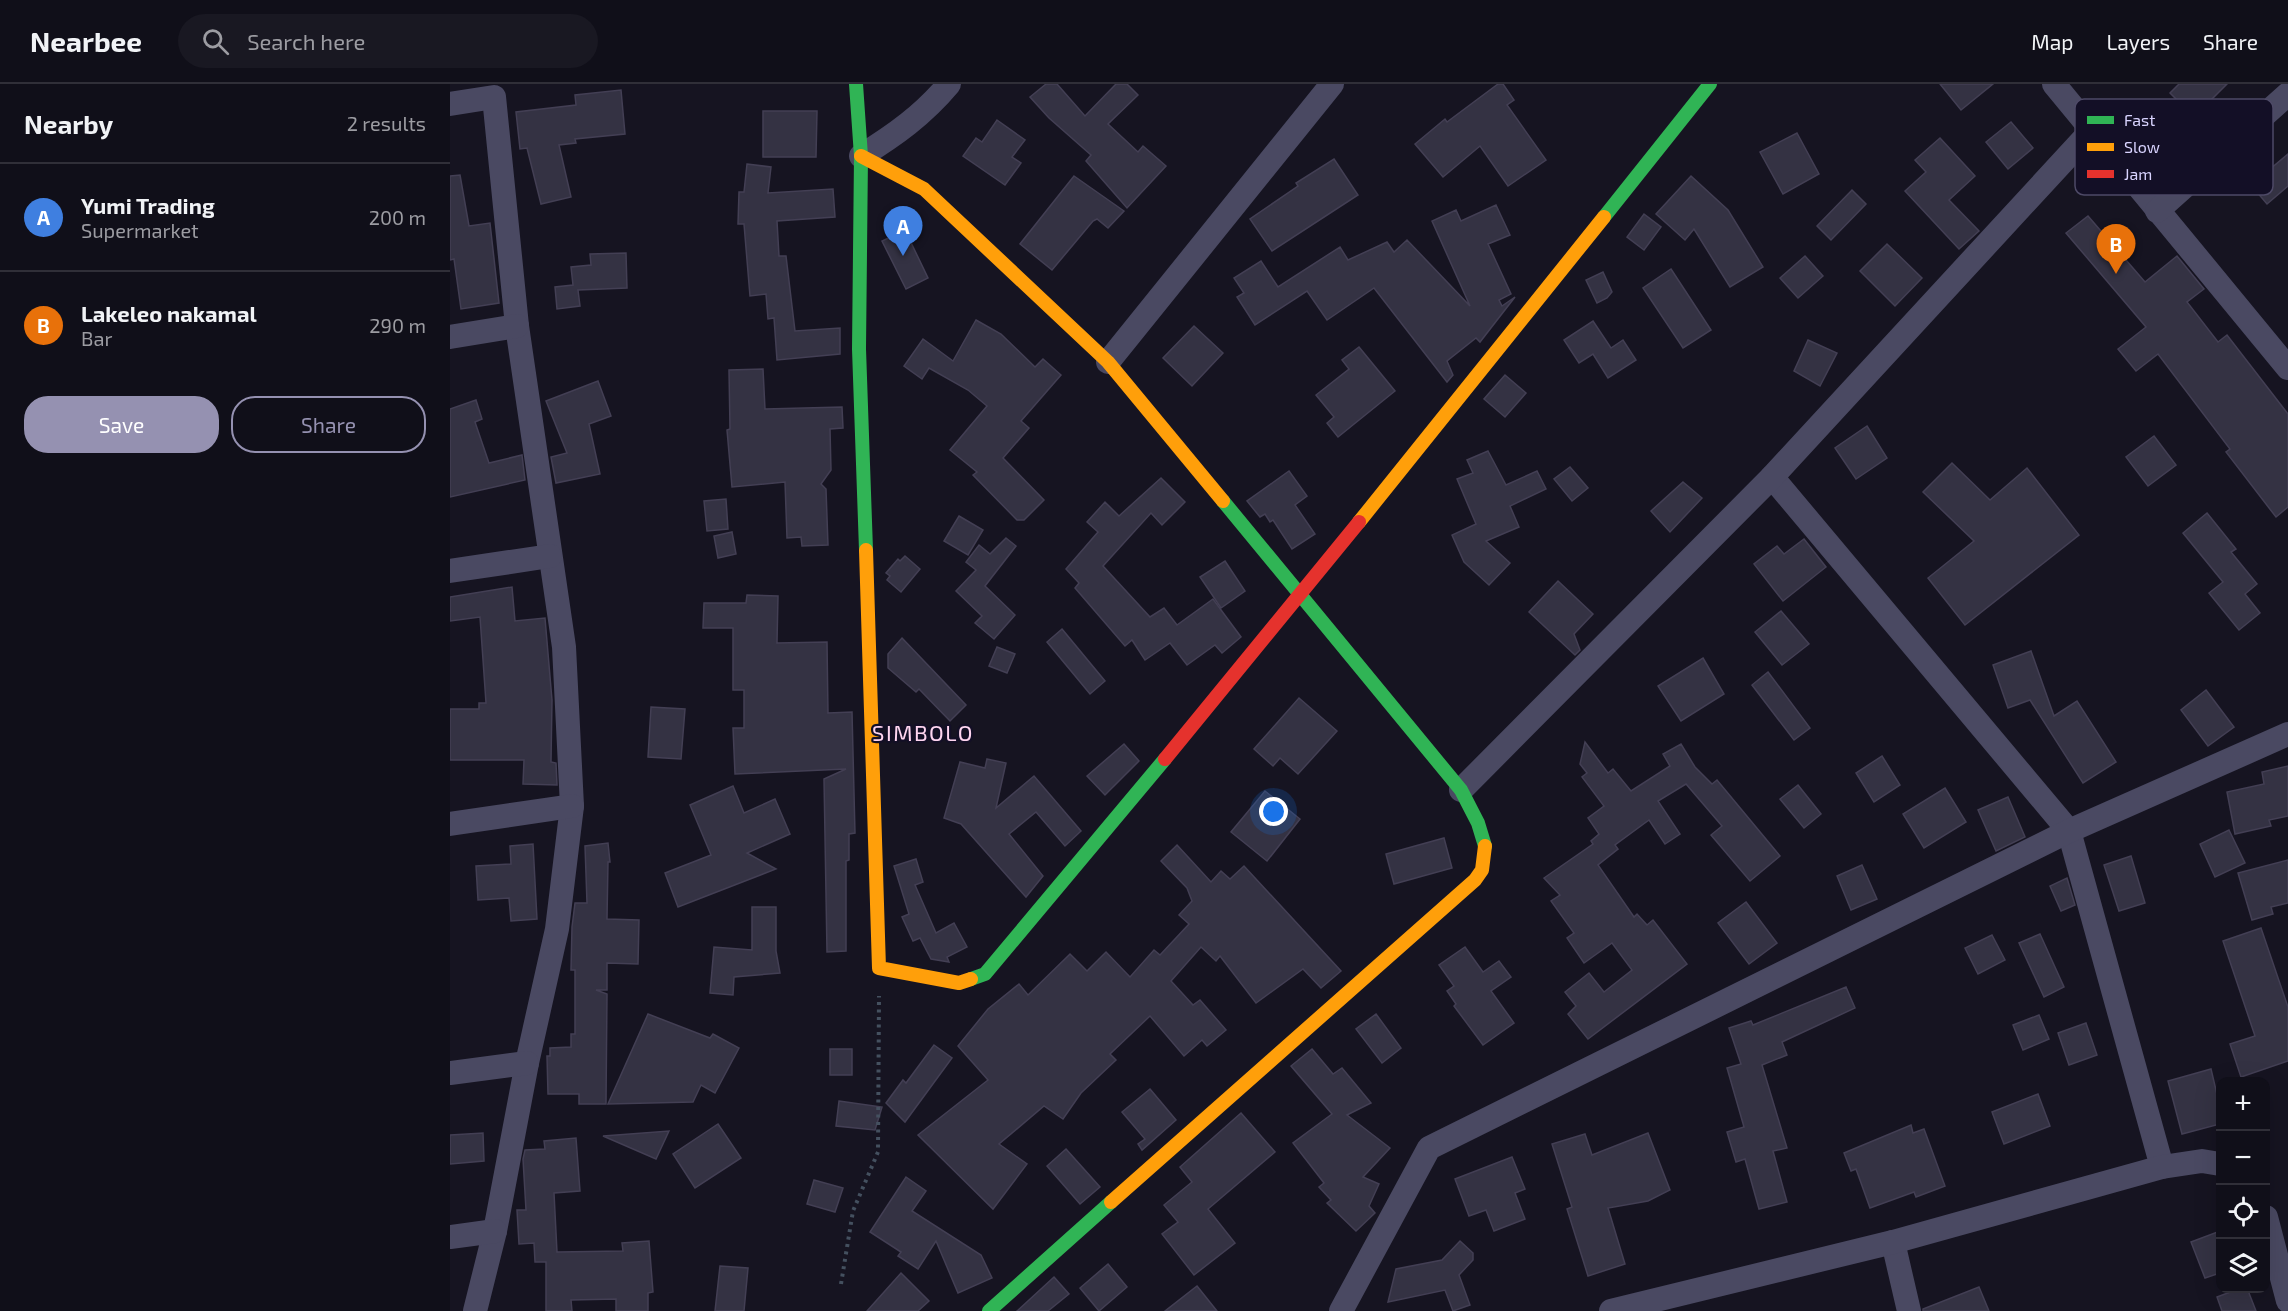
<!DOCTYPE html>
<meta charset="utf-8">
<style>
:root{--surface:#100f19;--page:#191822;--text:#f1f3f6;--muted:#9c9ca2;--line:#302f38;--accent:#9591b1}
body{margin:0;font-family:"Exo 2",sans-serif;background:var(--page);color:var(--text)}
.controls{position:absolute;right:18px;bottom:18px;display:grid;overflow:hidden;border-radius:12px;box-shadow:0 6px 24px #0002}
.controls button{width:54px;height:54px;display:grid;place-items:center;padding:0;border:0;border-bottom:2px solid var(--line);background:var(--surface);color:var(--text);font:30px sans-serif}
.you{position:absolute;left:824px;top:728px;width:21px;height:21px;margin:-15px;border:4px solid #fff;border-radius:50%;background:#1a73e8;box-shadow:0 0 0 9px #1a73e833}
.badge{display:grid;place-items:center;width:39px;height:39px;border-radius:50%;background:var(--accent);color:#fff;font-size:20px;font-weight:700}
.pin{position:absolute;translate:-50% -50px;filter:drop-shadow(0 2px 3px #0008)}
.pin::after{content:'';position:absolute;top:32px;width:21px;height:18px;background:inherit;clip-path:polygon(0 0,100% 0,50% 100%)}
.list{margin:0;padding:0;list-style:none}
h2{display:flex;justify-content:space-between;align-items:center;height:78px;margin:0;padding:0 24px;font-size:26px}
h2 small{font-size:20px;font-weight:400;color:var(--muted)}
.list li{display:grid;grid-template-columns:39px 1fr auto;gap:18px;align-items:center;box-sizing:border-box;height:108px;padding:0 24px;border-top:2px solid var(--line)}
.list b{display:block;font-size:22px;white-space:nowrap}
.list p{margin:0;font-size:20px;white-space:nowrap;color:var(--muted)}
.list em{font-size:20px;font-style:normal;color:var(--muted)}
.actions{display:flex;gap:12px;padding:18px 24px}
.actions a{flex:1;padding:14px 0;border:2px solid var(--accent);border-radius:24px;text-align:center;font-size:21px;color:var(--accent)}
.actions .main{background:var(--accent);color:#fff}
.icon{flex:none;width:33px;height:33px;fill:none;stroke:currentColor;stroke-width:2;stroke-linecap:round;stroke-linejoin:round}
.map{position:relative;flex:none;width:1838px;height:1227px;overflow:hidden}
header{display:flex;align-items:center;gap:36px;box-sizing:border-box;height:84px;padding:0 30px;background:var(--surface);border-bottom:2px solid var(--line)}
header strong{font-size:28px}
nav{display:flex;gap:33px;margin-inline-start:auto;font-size:21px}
.search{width:420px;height:54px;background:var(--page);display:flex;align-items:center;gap:15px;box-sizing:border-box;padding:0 21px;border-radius:33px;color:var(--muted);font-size:22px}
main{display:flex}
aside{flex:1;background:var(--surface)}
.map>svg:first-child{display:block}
.building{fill:#343243;stroke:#433f54;stroke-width:1.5}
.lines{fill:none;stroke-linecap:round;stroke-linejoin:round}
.path{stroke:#44505f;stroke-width:4;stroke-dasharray:3 4.5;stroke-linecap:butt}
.street{stroke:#4a4962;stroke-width:24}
.fast{stroke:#30b455;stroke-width:14}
.slow{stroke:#ff9f0a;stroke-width:14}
.jam{stroke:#e5322d;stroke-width:14}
.labels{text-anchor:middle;stroke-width:4.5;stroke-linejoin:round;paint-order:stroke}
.neighbourhood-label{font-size:22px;letter-spacing:1.5px;fill:#ffd6f0;stroke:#130f26}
.key{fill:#130f26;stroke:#4e4a67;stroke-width:1.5}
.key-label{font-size:16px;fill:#d9d4ff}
</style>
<header>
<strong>Nearbee</strong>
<div class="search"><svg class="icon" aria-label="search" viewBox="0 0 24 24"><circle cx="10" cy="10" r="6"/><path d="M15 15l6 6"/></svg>Search here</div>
<nav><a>Map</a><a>Layers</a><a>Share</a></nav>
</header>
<main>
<aside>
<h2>Nearby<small>2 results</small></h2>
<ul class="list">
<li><span class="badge" style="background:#3f7fe0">A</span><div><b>Yumi Trading</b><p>Supermarket</p></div><em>200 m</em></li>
<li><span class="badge" style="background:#e8710a">B</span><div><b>Lakeleo nakamal</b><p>Bar</p></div><em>290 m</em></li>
</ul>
<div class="actions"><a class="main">Save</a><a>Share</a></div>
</aside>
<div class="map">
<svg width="1838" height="1227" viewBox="0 0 1838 1227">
<rect width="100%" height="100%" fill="#161421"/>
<g class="building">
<path d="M596 0H607L635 32 666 0H677L688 11 658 40 688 68 693 62 716 82 677 124 636 77 641 71 599 34 580 13Z"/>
<path d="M1048 0H1053L1064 16 1057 21 1096 76 1058 102 1030 62 993 93 965 60 995 35 997 38Z"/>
<path d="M1490 0H1543L1511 26Z"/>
<path d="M1729 0H1777L1737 40 1719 21 1726 15 1720 9Z"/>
<path d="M171 6 175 50 125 55 126 59 109 61 121 113 91 120 77 64 70 65 66 28 126 21 125 11Z"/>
<path d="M313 27H367L366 73H313Z"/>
<path d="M547 36 575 56 562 73 571 79 555 101 513 72 526 54 532 58Z"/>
<path d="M1561 38 1583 64 1558 85 1536 58Z"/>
<path d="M1347 49 1369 90 1333 110 1310 68Z"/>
<path d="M1490 54 1525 92 1499 116 1529 147 1509 165 1455 107 1476 88 1465 76Z"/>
<path d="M1838 70V102L1817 120 1801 101Z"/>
<path d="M884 75 908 111 822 167 800 135 848 102 846 99Z"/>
<path d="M297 80 321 83 318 109 383 105 385 133 327 137 329 172H336L345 247 390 244V270L327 276 324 234 318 235 316 210 300 212 294 140H288L289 108H294Z"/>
<path d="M10 91 19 142 40 139 49 219 11 225 4 175 0 176V92Z"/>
<path d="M624 92 674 127 658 144 647 135 643 137 602 186 570 160Z"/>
<path d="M1241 92 1278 126 1313 183 1280 203 1244 145 1235 156 1206 130Z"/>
<path d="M1402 106 1416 120 1381 156 1367 142Z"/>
<path d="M1046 121 1060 151 1038 160 1061 210 1049 216 1052 222 1065 213 1030 258 1026 254 997 277 1003 291 997 298 924 204 877 236 857 207 805 241 787 213 794 209 784 194 811 177 828 203 890 163 898 176 937 158 944 168 957 156 1020 222 982 137 1006 126 1011 137Z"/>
<path d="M1194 130 1211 143 1194 166 1177 153Z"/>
<path d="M1638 132 1695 198 1727 172 1754 205 1737 218 1768 258 1777 251 1838 330V423L1826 433 1776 368 1780 365 1708 270 1686 287 1668 265 1696 243 1616 149Z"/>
<path d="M455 146 478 194 456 205 432 157Z"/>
<path d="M1437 160 1472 194 1445 222 1410 187Z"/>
<path d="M176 169 177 204 128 206 130 222 107 225 105 203 123 201 121 183 141 181 140 170Z"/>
<path d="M1355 172 1373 192 1348 214 1330 194Z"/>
<path d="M1221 185 1261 246 1233 264 1193 204Z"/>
<path d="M1153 188 1162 208 1157 214 1147 219 1136 196Z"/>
<path d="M526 236 551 250 585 283 593 275 611 291 571 337 579 344 553 374 594 416 574 436H567L523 391 527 388 500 366 537 322 518 306 479 284 472 295 454 282 473 255 503 277Z"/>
<path d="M1143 237 1161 264 1173 256 1186 276 1158 294 1143 270 1129 279 1114 256Z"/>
<path d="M744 242 773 269 742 302 713 274Z"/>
<path d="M1358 256 1387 269 1370 302 1344 287Z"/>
<path d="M909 263 945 307 888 353 877 339 884 333 866 311 899 285 892 276Z"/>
<path d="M313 285 315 325 392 323 393 344 380 345 381 386 371 400 376 405 378 461 352 462 351 453 337 454 335 398 282 403 277 346 280 345 279 286Z"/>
<path d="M1055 291 1076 309 1055 333 1034 315Z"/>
<path d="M148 297 161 332 139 340 150 390 106 399 101 373 117 369 96 317Z"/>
<path d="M26 316 32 335 25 338 39 379 72 371 75 396 0 413V325Z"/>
<path d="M1417 342 1437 374 1406 395 1385 364Z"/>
<path d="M1704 352 1726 381 1698 402 1676 373Z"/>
<path d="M1038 367 1056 401 1087 387 1096 405 1060 422 1069 443 1036 457 1060 479 1039 501 1014 478 1002 451 1026 440 1007 395 1023 389 1017 376Z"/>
<path d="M1502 379 1540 416 1577 384 1629 451 1515 541 1478 494 1524 457 1473 408Z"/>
<path d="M1120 383 1138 404 1122 417 1104 395Z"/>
<path d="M839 387 857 412 845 421 865 450 842 465 823 436 820 438 815 430 810 433 797 417Z"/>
<path d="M711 394 735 418 712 441 701 429 653 482 700 533 714 524 727 541 763 515 791 553 772 569 765 561 737 581 720 559 695 576 682 556 675 562 625 504 629 499 616 485 648 448 637 438 655 418 669 432Z"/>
<path d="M1233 398 1252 414 1220 448 1201 427Z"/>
<path d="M276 415 278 445 257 447 254 417Z"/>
<path d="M1757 429 1786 465 1781 468 1807 500 1795 510 1810 529 1789 546 1759 509 1773 498 1733 449Z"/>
<path d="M509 432 533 446 518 471 494 457Z"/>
<path d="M282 448 286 470 268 474 264 452Z"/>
<path d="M556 454 566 462 535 502 565 531 544 555 525 539 532 532 506 507 526 486 516 478 529 461 540 470Z"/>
<path d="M1354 455 1376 483 1333 517 1304 480 1327 462 1334 470Z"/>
<path d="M455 472 470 485 451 508 437 496 440 492 436 489 448 475 450 477Z"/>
<path d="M775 477 795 507 771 524 750 493Z"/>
<path d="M1108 497 1143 530 1124 550 1130 566 1125 571 1079 528Z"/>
<path d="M62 503 65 537 95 534 102 616 101 678 106 679 107 701 73 700 74 676H0V625H29V619H36L30 533 0 537V513Z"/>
<path d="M297 511 328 512 327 559 377 558 378 629 402 628 405 749 399 750V776L396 777V867L377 868 374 695 396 685 285 690 283 644H294V606H283V544H253L254 519H296Z"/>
<path d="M1331 527 1359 560 1332 581 1305 548Z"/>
<path d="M612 545 655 597 640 610 597 558Z"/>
<path d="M452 554 516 621 500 637 469 605 466 608 438 584V570Z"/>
<path d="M547 563 565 570 557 589 539 582Z"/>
<path d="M1581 567 1604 632 1627 617 1666 678 1633 699 1580 616 1558 624 1543 581Z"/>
<path d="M1253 574 1274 610 1231 637 1208 602Z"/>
<path d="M1318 588 1360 644 1344 656 1302 601Z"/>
<path d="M1756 606 1784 643 1758 662 1731 626Z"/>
<path d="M849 614 887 647 848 690 830 674 823 682 804 665Z"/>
<path d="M201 623 235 625 231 675 198 673Z"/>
<path d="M1135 658 1158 689 1163 685 1181 707 1220 682 1213 670 1231 660 1245 683 1262 700 1267 696 1330 772 1300 797 1261 751 1272 742 1236 700 1208 717 1230 750 1215 760 1199 736 1165 761 1168 765 1148 781 1184 833 1187 830 1197 841 1203 836 1237 880 1138 955 1118 930 1126 922 1115 908 1139 889 1154 908 1182 886 1162 859 1134 879 1117 854 1124 849 1101 817 1110 811 1094 794 1143 760 1141 757 1149 750 1138 734 1154 722 1132 693 1137 689 1130 680Z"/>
<path d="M674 660 689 677 655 711 637 692Z"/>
<path d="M1432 672 1450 701 1424 718 1406 689Z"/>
<path d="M537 675 556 679 546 724 584 692 631 747 615 762 586 728 559 750 593 792 576 813 511 740 494 734 510 678 535 684Z"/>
<path d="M1838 682V732L1819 736 1821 742 1785 750 1777 708 1814 700 1812 688Z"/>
<path d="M1348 701 1371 730 1354 744 1330 715Z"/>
<path d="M283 702 294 729 325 715 340 750 297 769 326 785 228 823 215 789 261 771 240 721Z"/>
<path d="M1495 704 1516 738 1474 764 1453 730Z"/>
<path d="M815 707 850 735 817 777 781 748Z"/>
<path d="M1558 713 1575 753 1546 767 1528 726Z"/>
<path d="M1779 746 1795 779 1765 793 1750 760Z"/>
<path d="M994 754 1002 784 944 800 936 770Z"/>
<path d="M158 759 160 778H158L157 835 189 836 188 880 157 879V906H146L157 910 156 1020H129V1010H98L97 972H100V964L121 963V950H125V886H121L122 843 125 819H137L135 762Z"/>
<path d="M83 760 87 835 61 837 59 814 28 816 26 782 61 780 60 762Z"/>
<path d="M727 761 761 798 771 787 780 795 794 782 891 887 871 904 853 885 806 919 770 872 766 877 751 863 721 897 743 921 750 916 776 946 757 962 752 956 734 972 700 932 660 970 666 976 631 1009 613 1035 594 1022 549 1060 577 1080 543 1125 468 1051 538 996 508 962 538 925 569 900 578 911 620 870 637 887 656 868 680 893 704 866 710 871 739 840 729 831 742 817 737 804 711 777Z"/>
<path d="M1681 772 1695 819 1669 827 1654 781Z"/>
<path d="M466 775 473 798 465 801 486 849 504 839 517 863 497 873 499 878 481 875 470 854 463 857 452 833 459 830 444 782Z"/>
<path d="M1838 776V819L1821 823 1823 830 1802 836 1788 789Z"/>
<path d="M1412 781 1427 815 1401 826 1387 792Z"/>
<path d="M1617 794 1625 821 1611 827 1600 802Z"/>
<path d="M1296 818 1327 859 1299 880 1268 839Z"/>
<path d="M302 823H326V867L330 889 284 893 283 911 260 909 264 863 302 866Z"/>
<path d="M1811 844 1838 923V977L1791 993 1780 960 1805 952 1773 857Z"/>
<path d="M1590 850 1614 903 1594 913 1569 859Z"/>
<path d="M1542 851 1555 876 1528 890 1515 864Z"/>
<path d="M1015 863 1033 888 1049 877 1061 893 1041 907 1064 939 1033 961 1004 922 1006 920 997 907 1004 902 989 881Z"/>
<path d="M1396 903 1405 924 1332 958 1337 971 1312 981 1337 1064 1323 1067 1337 1118 1309 1125 1295 1075 1286 1078 1277 1048 1294 1043 1277 984 1291 980 1279 944 1301 937 1303 941Z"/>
<path d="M198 930 260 954 263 950 289 964 265 1009 251 1001 243 1018 158 1020Z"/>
<path d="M926 930 951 964 932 979 906 945Z"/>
<path d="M1589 931 1599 955 1573 966 1563 941Z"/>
<path d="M1636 939 1647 971 1619 981 1608 949Z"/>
<path d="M484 961 502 974 455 1038 436 1019 453 996 456 999Z"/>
<rect x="380" y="965" width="22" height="26"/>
<path d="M862 965 883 990 892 984 921 1019 897 1031 940 1064 913 1093 929 1100 919 1122 925 1129 906 1147 877 1119 881 1116 869 1103 874 1099 843 1059 882 1030 841 982Z"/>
<path d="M1761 985 1770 1023V1040L1732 1050 1718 997Z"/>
<path d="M700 1005 726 1036 692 1066 688 1060 695 1055 672 1028Z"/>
<path d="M1588 1010 1600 1042 1554 1060 1542 1028Z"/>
<path d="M389 1017 432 1023 425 1046 386 1042Z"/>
<path d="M791 1029 825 1068 758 1125 785 1159 744 1191 712 1150 728 1138 714 1121 742 1098 730 1083Z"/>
<path d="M268 1040 291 1074 245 1104 223 1070Z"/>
<path d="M1461 1041 1463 1049 1474 1045 1495 1102 1466 1113 1464 1108 1420 1124 1406 1085 1401 1087 1394 1069Z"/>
<path d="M219 1047 206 1075 153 1052Z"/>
<path d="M33 1049 34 1077 0 1080V1051Z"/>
<path d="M1198 1049 1220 1106 1198 1117 1158 1124 1175 1180 1138 1192 1117 1125 1122 1123 1102 1060 1135 1050 1142 1071Z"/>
<path d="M126 1054 130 1107 104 1109 107 1168 173 1167 172 1159 199 1157 203 1208 198 1209V1227H166V1215L121 1216 122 1227H96V1178H85L84 1159 69 1160 67 1126H76L73 1075 75 1066 95 1065 94 1057Z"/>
<path d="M616 1065 650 1103 630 1120 597 1082Z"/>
<path d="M1062 1073 1075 1105 1065 1109 1075 1135 1044 1147 1036 1126 1019 1132 1005 1095Z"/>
<path d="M456 1093 476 1107 462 1127 531 1171 542 1194 508 1209 486 1157 468 1185 448 1172 451 1168 420 1148Z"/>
<path d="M364 1096 393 1104 385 1128 357 1120Z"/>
<path d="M1770 1147V1189L1755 1194 1741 1158Z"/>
<path d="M1010 1157 1023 1169V1176L1009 1191 1020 1221 1003 1227 995 1206 938 1218 946 1185 992 1176Z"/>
<path d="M658 1180 677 1203 649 1227 630 1204Z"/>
<path d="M270 1182 298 1184 294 1227H265Z"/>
<path d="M451 1189 479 1217 468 1227H417Z"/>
<path d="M604 1193 619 1210 598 1227H567Z"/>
<path d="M747 1202 767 1227H715Z"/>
<path d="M1529 1203 1539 1227H1473V1225Z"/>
<path d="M1791 1204H1797L1806 1227H1772L1767 1213Z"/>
</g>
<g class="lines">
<path class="path" d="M391 1200 403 1127 428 1068 429 912"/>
<g class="street">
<path d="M1604 0 1838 284"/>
<path d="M0 20 44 13 67 242 114 563 122 722 107 845 77 979 45 1147 25 1227"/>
<path d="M411 72C445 51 473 31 499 0"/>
<path d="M1707 127 1838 10"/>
<path d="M0 253 67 242"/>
<path d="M658 278 882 0"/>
<path d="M1322 393 1619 747 1712 1083"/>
<path d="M0 487 100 472"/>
<path d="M1011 706 1322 393 1642 46"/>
<path d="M0 740 122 722"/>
<path d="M0 989 77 979"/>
<path d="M1816 1133 1838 1217"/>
<path d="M0 1153 45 1147"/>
<path d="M1443 1158 1459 1227"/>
<path d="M891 1227 979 1064 1619 747 1838 650"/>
<path d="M1161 1227 1443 1158 1712 1083 1752 1077 1770 1080"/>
</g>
<g class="fast">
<path d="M406 0 411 72 409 265 416 466"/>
<path d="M1154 133 1260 0"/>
<path d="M773 417 1011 706 1028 739 1035 762"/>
<path d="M521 895 535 890 715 675"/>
<path d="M539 1227 661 1118"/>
</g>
<g class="slow">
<path d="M411 72 474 105 658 278 773 417"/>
<path d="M909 438 1154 133"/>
<path d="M416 466 429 884 509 899 521 895"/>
<path d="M661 1118 1025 796 1032 786 1035 762"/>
</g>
<path class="jam" d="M715 675 909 438"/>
</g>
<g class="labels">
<g class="neighbourhood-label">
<text x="473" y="657">SIMBOLO</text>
</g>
</g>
<rect x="1625" y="15" width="198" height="96" rx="9" class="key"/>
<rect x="1637" y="32" width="27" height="8" fill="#30b455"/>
<rect x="1637" y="59" width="27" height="8" fill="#ff9f0a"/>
<rect x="1637" y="86" width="27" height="8" fill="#e5322d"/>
<g class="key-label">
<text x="1674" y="42">Fast</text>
<text x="1674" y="69">Slow</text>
<text x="1674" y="96">Jam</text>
</g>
</svg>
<div class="controls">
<button>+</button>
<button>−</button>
<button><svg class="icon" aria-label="locate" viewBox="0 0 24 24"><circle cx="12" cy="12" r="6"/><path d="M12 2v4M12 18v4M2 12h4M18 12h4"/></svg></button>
<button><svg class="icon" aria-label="layers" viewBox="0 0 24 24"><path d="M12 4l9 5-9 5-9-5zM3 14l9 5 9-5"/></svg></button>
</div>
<div class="you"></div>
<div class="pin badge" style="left:453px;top:172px;background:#3f7fe0">A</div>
<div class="pin badge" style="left:1666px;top:190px;background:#e8710a">B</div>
</div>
</main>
